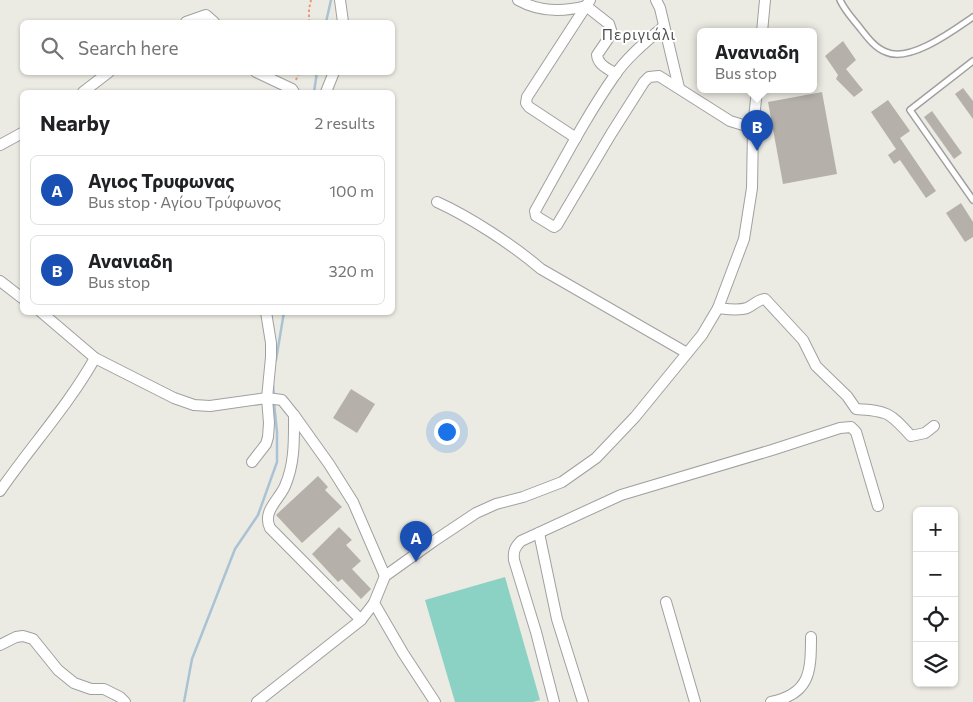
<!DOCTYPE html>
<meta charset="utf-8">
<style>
:root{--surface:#fff;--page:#f6f6f6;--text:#202124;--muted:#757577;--line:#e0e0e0;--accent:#b03518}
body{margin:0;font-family:Commissioner,sans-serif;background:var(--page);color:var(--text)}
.controls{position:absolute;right:15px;bottom:15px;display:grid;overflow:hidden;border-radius:8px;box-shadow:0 1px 4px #0004}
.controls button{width:45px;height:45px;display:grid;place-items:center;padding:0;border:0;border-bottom:1px solid var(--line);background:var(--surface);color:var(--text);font:25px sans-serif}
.you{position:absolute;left:446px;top:431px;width:18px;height:18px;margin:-12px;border:4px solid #fff;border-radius:50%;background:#1a73e8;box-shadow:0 0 0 8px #1a73e833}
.badge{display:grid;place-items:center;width:32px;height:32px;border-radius:50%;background:var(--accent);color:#fff;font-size:16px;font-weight:700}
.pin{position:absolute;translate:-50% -41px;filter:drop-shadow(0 1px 2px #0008)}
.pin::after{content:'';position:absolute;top:26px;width:18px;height:15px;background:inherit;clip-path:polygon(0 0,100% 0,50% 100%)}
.popup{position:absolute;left:697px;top:28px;width:120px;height:65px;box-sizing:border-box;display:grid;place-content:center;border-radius:8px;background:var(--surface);filter:drop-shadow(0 1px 4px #0005);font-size:16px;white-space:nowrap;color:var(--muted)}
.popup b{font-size:19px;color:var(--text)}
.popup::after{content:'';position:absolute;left:50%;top:100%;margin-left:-10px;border:10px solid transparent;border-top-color:var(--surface)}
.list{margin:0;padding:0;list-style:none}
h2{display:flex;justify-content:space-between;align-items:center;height:65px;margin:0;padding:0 20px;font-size:21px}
h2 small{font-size:16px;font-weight:400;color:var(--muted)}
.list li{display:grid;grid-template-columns:32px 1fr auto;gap:15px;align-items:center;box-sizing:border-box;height:70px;margin:0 10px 10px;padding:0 10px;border:1px solid var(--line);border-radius:8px}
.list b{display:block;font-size:19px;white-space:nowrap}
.list p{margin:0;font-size:16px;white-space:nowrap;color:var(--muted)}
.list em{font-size:16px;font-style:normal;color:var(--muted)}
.icon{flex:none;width:28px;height:28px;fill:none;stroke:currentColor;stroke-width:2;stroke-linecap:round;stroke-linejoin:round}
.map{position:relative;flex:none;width:973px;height:702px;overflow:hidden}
.search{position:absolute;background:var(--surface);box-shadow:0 1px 4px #0004;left:20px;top:20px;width:375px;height:55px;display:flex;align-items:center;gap:12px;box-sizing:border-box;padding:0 18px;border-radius:8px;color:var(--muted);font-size:19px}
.panel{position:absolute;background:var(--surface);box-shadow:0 1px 4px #0004;left:20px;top:90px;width:375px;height:225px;border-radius:8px}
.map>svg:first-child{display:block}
.pitch{fill:#8bd2c4}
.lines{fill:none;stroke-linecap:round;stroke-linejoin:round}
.stream{stroke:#a9c3d5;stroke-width:2.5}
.building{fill:#b5b1aa}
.lane-casing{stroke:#a0a0a0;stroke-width:8}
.street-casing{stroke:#a0a0a0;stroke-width:12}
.path{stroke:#e89979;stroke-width:2;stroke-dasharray:2.5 2.5;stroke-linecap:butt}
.lane{stroke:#fff;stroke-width:5}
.street{stroke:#fff;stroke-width:10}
.labels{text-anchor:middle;stroke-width:4;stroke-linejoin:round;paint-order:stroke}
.quarter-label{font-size:15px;letter-spacing:1px;fill:#4f4f4f;stroke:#fff}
</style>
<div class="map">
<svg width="973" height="702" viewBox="0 0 973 702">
<rect width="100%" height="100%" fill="#ecebe3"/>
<path class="pitch" d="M505 577 540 700 533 702H455L425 600Z"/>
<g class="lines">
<g class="stream">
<path d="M326 22 331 0"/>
<path d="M314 92 317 72"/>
<path d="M276 360 284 312"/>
<path d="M273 385 274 397"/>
<path d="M184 702 192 659 203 631 235 549 258 515 277 462V432L274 403"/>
</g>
</g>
<g class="building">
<path d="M843 41 856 60 846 69 863 90 854 97 836 79 838 75 825 56Z"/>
<path d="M963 88 973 101V119L955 94Z"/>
<path d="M822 92 837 174 783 184 768 102Z"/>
<path d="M888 100 910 131 900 138 936 191 926 198 900 160 894 164 888 155 896 149 871 112Z"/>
<path d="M932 111 962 153 954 159 924 117Z"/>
<path d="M961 203 973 222V237L965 242 946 213Z"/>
<path d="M351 389 375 404 357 433 333 418Z"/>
<path d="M318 476 328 487 325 490 342 507 302 543 276 515Z"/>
<path d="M339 527 352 540 346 545 361 561 352 569 371 589 361 599 342 579 338 582 312 554Z"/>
</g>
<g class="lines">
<g class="lane-casing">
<g id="lane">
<path d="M840 0C845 11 853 19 860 28 867 37 875 48 886 52 910 63 954 30 973 17"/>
<path d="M973 61 910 110 973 200"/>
</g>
</g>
<g class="street-casing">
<g id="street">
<path d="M340 0 343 22"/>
<path d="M518 0C539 12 563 12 586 6L609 24 612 33 597 55C598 65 607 68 616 74"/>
<path d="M656 0 660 8 679 88"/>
<path d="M186 22 206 15 214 22"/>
<path d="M664 26C647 41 628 56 615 75 585 118 561 165 535 211L536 216 554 227 557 225 611 134 644 82 649 77 659 76 730 121 753 128"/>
<path d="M762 32 765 0"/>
<path d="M256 72 292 89 294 92"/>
<path d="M83 92 109 72"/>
<path d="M326 92 334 72"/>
<path d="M576 138 529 107 526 103 527 97 590 0"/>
<path d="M0 145 22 133"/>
<path d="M437 202C470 217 513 245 541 269L687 353"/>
<path d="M0 281 22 298"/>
<path d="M718 308C727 309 738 311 747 308 754 305 757 300 765 299L803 340 816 366 847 396 856 409C888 411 889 412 911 436L925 433 934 426"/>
<path d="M41 312 95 358 174 398 194 405 210 406 267 398 282 400 294 415 329 464 353 502 385 576"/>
<path d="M294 415C294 439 295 463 285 486 279 500 262 511 270 528L361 620"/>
<path d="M252 462 266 444 268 437 269 423 267 398 271 357V343L266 312"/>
<path d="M0 491C31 446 68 406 95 358"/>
<path d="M539 533 557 619 583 702"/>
<path d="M666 602 695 702"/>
<path d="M0 645 16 637 23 636 33 639 58 670 74 683 91 689H104L120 697 125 702"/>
<path d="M257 702 361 620 374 603"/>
<path d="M435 702 403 653 374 603 385 576 434 541 476 513 496 504 523 497 562 482 596 458 635 417 702 335 718 308 744 239 752 188 753 128 757 90"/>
<path d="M554 702 536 632 514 560C513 551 515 547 521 541L621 495 772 450 840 428 851 427 856 432 878 506"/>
<path d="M771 702C810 694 811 672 811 637"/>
</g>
</g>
<g class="path">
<path d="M309 22V9L311 0"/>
<path d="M296 80 299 72"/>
</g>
<use href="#lane" class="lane"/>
<use href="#street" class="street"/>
</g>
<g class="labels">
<g class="quarter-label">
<text x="639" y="40">Περιγιάλι</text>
</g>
</g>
</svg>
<div class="controls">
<button>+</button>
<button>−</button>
<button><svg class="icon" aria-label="locate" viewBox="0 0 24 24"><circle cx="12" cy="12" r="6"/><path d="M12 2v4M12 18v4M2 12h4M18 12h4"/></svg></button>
<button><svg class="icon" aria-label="layers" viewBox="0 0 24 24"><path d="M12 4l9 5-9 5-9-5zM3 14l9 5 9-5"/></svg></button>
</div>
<div class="you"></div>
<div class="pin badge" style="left:416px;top:562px;background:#1a4fb4">A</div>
<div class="pin badge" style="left:757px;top:151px;background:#1a4fb4">B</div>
<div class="popup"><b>Ανανιαδη</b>Bus stop</div>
<div class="search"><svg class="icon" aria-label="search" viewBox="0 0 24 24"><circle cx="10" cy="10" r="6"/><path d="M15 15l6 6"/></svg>Search here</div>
<section class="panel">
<h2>Nearby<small>2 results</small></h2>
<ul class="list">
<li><span class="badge" style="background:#1a4fb4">A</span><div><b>Αγιος Τρυφωνας</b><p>Bus stop · Αγίου Τρύφωνος</p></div><em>100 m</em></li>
<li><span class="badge" style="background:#1a4fb4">B</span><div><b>Ανανιαδη</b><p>Bus stop</p></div><em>320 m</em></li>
</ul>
</section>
</div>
